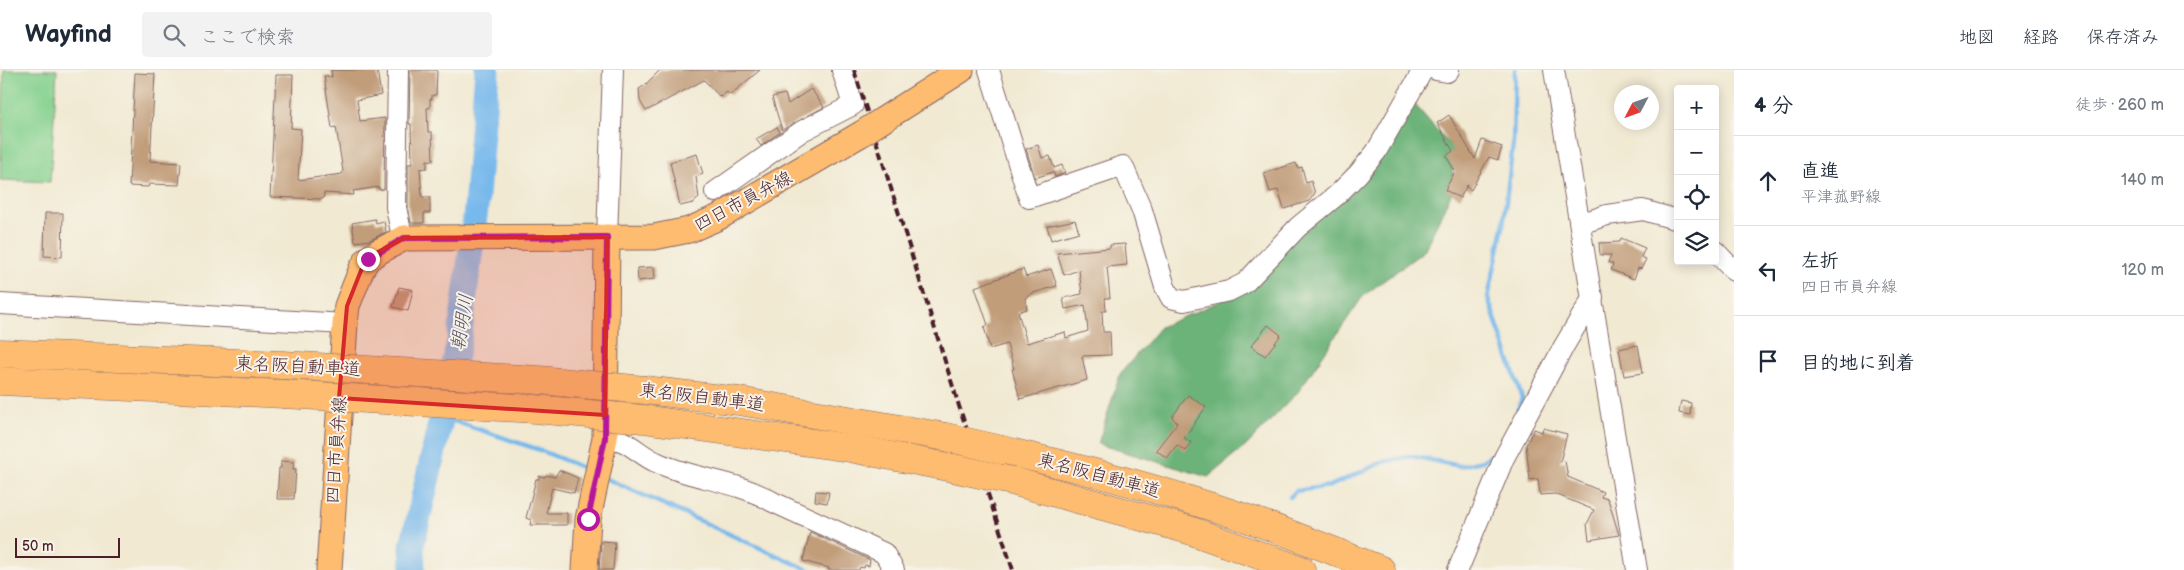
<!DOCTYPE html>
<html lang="ja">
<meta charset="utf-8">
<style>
:root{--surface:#fff;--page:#f2f2f3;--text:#1f2937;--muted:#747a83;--line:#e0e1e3}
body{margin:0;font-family:"Balsamiq Sans","Klee One",sans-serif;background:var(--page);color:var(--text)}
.controls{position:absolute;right:15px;top:15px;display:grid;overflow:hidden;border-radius:5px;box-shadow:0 2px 12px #0003}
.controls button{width:45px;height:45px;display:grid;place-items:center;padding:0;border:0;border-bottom:1px solid var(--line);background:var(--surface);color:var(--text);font:25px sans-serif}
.compass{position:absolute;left:1614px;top:15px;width:45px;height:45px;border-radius:50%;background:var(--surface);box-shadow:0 2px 12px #0003;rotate:229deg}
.scale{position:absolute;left:15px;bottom:12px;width:105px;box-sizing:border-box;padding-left:5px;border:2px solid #4a1f2b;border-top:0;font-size:14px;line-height:18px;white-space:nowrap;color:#4a1f2b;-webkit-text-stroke:4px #f7f3e8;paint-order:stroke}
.stop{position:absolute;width:15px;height:15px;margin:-11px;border:4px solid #b5179e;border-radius:50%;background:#fff}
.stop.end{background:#b5179e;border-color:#fff;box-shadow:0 1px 5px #0008}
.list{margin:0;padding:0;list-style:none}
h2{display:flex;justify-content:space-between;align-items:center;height:65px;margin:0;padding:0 20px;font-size:21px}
h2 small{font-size:16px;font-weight:400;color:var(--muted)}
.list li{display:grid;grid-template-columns:32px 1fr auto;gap:15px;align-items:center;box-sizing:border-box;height:90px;padding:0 20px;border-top:1px solid var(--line)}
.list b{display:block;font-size:19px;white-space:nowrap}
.list p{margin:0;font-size:16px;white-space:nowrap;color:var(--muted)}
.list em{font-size:16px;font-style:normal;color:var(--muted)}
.icon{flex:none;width:28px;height:28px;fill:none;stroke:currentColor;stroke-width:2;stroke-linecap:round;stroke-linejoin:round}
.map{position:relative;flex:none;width:1734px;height:500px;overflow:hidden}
header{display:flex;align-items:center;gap:30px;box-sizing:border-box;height:70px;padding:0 25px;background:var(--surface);border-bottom:1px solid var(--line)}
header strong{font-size:24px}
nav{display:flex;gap:28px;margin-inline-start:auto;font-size:18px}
.search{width:350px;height:45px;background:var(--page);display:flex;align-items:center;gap:12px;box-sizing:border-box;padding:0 18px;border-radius:5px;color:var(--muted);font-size:19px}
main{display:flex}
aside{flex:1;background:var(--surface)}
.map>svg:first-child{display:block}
.green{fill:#85d18e;stroke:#68785c}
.forest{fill:#6cb379;stroke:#5b6952}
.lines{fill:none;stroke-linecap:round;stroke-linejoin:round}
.stream{stroke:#78b9ec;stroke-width:4.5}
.river{stroke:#78b9ec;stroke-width:25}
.building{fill:#c19d7a}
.minor-casing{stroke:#846665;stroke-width:22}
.major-casing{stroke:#846665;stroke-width:27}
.highway-casing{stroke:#846665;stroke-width:29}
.minor{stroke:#fff;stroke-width:20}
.major{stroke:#fdbc70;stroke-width:25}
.highway{stroke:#fdbc70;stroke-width:28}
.rail{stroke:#4a1f2b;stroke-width:4;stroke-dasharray:8 4;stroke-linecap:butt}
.major-bridge-casing{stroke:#846665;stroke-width:27;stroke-linecap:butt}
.highway-bridge-casing{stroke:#846665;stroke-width:29;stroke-linecap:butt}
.major-bridge{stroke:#fdbc70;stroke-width:25}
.highway-bridge{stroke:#fdbc70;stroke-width:28}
.route{stroke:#b5179e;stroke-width:6}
.marked{fill:#d62828;fill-opacity:0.2;stroke:#d62828;stroke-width:4;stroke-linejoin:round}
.labels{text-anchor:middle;stroke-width:4;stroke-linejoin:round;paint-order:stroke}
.street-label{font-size:18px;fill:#4a1f2b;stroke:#f7f3e8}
.water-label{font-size:19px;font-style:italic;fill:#584d65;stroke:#f7f3e8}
</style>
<header>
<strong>Wayfind</strong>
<div class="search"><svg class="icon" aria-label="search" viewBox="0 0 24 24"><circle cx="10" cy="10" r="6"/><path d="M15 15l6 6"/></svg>ここで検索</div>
<nav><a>地図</a><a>経路</a><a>保存済み</a></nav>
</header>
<main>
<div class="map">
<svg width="1734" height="500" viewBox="0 0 1734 500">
<rect width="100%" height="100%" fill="#f7f3e8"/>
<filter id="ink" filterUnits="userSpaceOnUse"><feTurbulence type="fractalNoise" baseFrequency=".02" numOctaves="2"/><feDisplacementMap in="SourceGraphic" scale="10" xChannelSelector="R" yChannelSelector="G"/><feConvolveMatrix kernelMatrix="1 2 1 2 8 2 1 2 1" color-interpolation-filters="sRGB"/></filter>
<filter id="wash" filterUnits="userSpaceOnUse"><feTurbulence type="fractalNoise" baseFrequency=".0096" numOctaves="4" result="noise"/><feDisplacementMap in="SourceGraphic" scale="20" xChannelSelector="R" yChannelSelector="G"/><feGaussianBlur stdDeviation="1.12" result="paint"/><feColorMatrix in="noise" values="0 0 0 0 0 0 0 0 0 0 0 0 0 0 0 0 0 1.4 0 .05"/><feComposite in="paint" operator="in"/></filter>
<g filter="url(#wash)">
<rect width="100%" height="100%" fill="#f1e9d2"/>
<path class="green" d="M4 0H57L50 112 0 110Z"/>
<path class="forest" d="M1411 30 1454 80 1451 124 1424 181 1363 226 1298 322 1246 376 1208 407 1098 374 1120 304 1160 257 1235 225 1316 139Z"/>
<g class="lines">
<g class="stream">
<path d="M1515 0 1513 74 1503 157 1488 228 1522 328 1516 345"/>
<path d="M442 347 537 379 591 401"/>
<path d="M605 408 809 500"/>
<path d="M1290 427 1296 421 1330 416 1383 392 1411 386 1460 396 1482 391 1501 379"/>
</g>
<path class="river" d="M413 500 412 476 459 272 476 139 487 0"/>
</g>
<g id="blocks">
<g class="building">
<path d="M331 0H377L381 25 357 30 360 51 385 48 384 119 379 120V117L353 121 354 125 324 123 323 129 270 127 276 5H293L291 58 301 59 298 110 342 104 343 101 336 57 332 58 324 6 332 7Z"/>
<path d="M410 0H437L436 25H432V29H430V38H427L428 62H432L433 91 427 90V98L420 99 422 127H430V143H424V153H411L408 136V94H412L411 54H409Z"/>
<path d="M660 0H760L730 25 727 22 720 27 704 10 646 41 640 31 639 19 645 15Z"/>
<path d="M135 3 155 4 150 91 181 93 179 115 149 114 148 117 129 116Z"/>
<path d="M811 19 824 37 782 60 772 27 785 24 788 34Z"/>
<path d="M1449 45 1475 89 1482 70 1502 77 1498 90 1489 87 1471 120 1466 117 1467 115 1460 128 1445 120 1455 101 1446 86 1453 81 1437 53Z"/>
<path d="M777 57 780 62 761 76 756 69Z"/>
<path d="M1038 75 1042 88 1050 86 1054 98 1062 95 1065 103 1055 107 1053 102 1035 108 1026 79Z"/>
<path d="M697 84 703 104 696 107 699 128 693 133 680 136 670 92Z"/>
<path d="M1296 93 1298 98 1302 97 1306 113 1311 111 1315 123 1309 131 1284 139 1278 120 1270 122 1264 103Z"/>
<path d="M45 143H63L62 187 44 186Z"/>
<path d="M375 149 376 153 384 151 386 162 370 170 355 172 352 153Z"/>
<path d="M1075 150 1079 162 1051 170 1047 156Z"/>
<path d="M1621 168 1645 178 1641 187 1646 189 1641 199 1638 198 1634 209 1611 200 1613 194 1608 192 1611 185H1600L1599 173 1620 172Z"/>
<path d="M1125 174 1127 195 1107 197 1110 228H1105L1106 241H1102L1103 262H1110L1111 285 1082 286 1087 310 1020 329 1012 299H1014L1007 274 990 279 984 257 988 255 975 217 1023 199 1026 207 1051 199 1057 216 1033 223 1025 228 1027 239 1018 242 1027 273 1065 262 1066 268 1088 261 1085 235 1065 239 1063 228 1082 224 1079 200 1064 205 1057 183 1110 178V175Z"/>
<path d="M654 197 655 209 638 211 637 198Z"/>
<path d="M399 217 413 220 408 241 393 237Z"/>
<path d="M1268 255 1281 265 1265 286 1251 276Z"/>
<path d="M1638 275 1643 303 1624 306 1619 279Z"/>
<path d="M1188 325 1206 337 1184 368 1191 372 1185 381 1177 375 1167 388 1156 380 1177 353 1172 347Z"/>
<path d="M1681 331 1691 333 1690 345 1679 343Z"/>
<path d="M1543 358 1567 364 1560 392 1565 391 1568 407 1603 422 1601 427 1608 429 1619 465 1589 470 1587 454 1594 440 1555 424 1540 425 1538 409 1530 410 1526 375 1534 359 1542 362Z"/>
<path d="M281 391 294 392 293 399H296L294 429H277L279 398H281Z"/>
<path d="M559 400 578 408 574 423 552 418 546 443H567V455H530L531 450 526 448 536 409H539V406L545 407 546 405 555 407Z"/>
<path d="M816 421 829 422 827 433 815 431Z"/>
<path d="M810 462 870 490 869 496 865 495 864 498 860 497 859 500H828L829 498 803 491Z"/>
<path d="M601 471 615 472 613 500H599Z"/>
</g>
</g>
</g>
<g filter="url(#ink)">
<use href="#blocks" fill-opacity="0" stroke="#846665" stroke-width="1"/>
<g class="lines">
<g class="minor-casing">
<g id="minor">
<path d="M398 0 396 137 401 162 404 168"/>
<path d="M989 0 1029 128 1123 96 1142 140 1165 217 1171 228 1184 231 1229 221 1245 213 1298 157 1337 125 1358 104 1376 82 1423 0"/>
<path d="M1436 0 1447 2 1449 0"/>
<path d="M1554 0 1637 500"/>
<path d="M715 122 802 61 853 35 842 0"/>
<path d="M1580 154 1607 145 1643 140 1678 150"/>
<path d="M607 167 613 0"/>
<path d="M1715 181 1734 201"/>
<path d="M0 234 345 254"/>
<path d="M605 368C626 367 638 384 656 392 694 410 737 410 773 432L884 483 894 500"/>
<path d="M1458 500 1504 388 1564 276 1593 227"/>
</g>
</g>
<g class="major-casing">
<g id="major">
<path d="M881 51 961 0"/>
<path d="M329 500 345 254 347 236 362 198 368 189 378 182 404 168 654 167 689 160 719 147 861 64"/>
<path d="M585 500 588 449 605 368 607 167"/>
</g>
</g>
<g class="highway-casing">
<g id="highway">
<path d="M0 283 283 295"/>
<path d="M0 311 284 324"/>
<path d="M645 320 739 331 946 367"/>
<path d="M643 349 850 378 953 398"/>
<path d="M1002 380C1066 395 1130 411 1193 431 1257 450 1319 475 1381 500"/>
<path d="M1012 411 1189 460 1301 500"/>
</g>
</g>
<use href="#minor" class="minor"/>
<use href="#major" class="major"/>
<use href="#highway" class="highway"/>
<path class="rail" d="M854 0 959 336 1013 500"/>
<g class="major-bridge-casing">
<path id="major-bridge" d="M861 64 881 51"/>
</g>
<g class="highway-bridge-casing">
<g id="highway-bridge">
<path d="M283 295 539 310 645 320"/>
<path d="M284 324 535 339 643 349"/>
<path d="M946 367 1002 380"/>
<path d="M953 398 1012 411"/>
</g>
</g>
<use href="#major-bridge" class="major-bridge"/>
<use href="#highway-bridge" class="highway-bridge"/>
</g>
</g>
<g class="lines" filter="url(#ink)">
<path class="route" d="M368 189 404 168 607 167 605 368 588 449"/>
</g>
<path class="marked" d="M607 167 605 345 339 328 347 236 362 198 378 182 404 168Z"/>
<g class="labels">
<g class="street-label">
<text transform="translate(743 131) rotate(-28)" y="6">四日市員弁線</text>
<text transform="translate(298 296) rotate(3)" y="6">東名阪自動車道</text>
<text transform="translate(702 327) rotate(7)" y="6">東名阪自動車道</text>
<text transform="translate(336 380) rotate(-86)" y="6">四日市員弁線</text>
<text transform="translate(1099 405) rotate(15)" y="6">東名阪自動車道</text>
</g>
<g class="water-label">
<text transform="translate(461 252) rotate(-81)" y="7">朝明川</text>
</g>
</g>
</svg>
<div class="controls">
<button>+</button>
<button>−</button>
<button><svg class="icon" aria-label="locate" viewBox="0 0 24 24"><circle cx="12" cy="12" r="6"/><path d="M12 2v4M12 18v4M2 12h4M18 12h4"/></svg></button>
<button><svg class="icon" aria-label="layers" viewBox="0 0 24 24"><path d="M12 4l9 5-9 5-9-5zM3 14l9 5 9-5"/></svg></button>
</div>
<svg class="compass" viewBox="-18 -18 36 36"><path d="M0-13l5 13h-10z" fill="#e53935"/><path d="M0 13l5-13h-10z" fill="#747a83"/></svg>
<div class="scale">50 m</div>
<div class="stop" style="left:588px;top:449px"></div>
<div class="stop end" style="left:368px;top:189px"></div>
</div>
<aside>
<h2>4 分<small>徒歩 · 260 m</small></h2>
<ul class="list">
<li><svg class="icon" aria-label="ahead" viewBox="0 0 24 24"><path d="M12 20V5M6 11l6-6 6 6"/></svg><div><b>直進</b><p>平津菰野線</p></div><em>140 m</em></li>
<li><svg class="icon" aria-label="left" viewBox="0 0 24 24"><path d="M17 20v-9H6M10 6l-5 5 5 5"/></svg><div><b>左折</b><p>四日市員弁線</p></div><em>120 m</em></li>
<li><svg class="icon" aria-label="arrive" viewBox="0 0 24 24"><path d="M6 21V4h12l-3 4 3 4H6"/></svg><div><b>目的地に到着</b></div></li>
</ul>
</aside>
</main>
